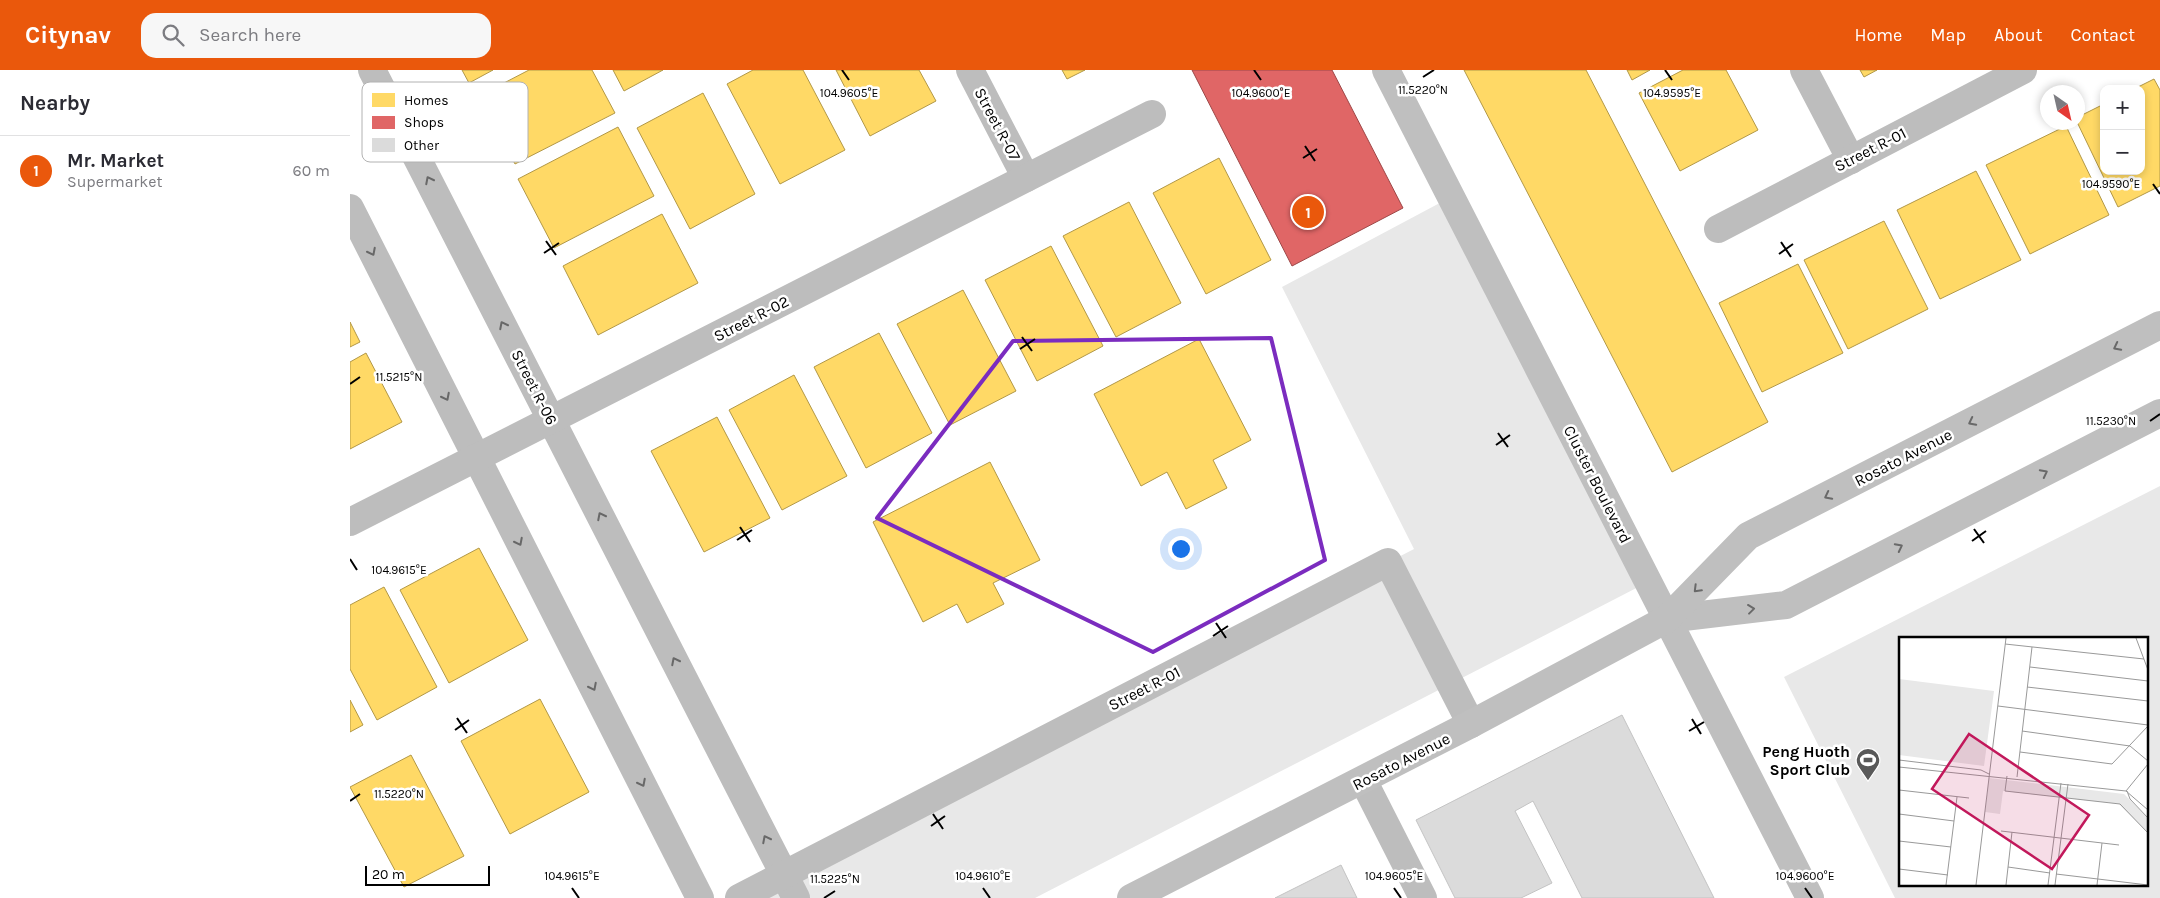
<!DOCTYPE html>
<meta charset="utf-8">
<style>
:root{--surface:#fff;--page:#f7f7f7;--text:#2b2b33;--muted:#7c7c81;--line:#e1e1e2;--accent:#ea580c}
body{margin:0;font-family:Karla,sans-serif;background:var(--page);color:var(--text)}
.controls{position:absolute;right:15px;top:15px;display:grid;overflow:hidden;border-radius:10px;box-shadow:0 2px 8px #0003}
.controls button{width:45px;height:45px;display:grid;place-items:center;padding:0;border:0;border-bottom:1px solid var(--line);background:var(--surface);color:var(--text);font:25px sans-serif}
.compass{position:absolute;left:1690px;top:15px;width:45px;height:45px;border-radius:50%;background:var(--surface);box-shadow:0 2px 8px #0003;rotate:146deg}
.scale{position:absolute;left:15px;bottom:12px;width:125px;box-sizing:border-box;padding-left:5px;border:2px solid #000;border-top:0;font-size:14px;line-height:18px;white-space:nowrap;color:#000;-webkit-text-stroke:4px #fff;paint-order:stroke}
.you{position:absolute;left:830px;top:478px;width:18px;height:18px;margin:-12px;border:4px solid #fff;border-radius:50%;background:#1a73e8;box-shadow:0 0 0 8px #1a73e833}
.badge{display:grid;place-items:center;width:32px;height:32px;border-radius:50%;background:var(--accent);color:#fff;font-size:16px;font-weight:700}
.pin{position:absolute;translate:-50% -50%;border:2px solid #fff;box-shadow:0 1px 5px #0006}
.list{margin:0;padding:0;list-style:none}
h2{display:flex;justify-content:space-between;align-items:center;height:65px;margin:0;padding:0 20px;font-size:21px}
h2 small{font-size:16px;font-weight:400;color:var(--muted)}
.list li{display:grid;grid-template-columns:32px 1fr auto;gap:15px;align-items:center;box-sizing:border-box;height:70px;padding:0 20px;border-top:1px solid var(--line)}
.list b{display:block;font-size:19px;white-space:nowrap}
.list p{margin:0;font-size:16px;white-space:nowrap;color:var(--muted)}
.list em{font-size:16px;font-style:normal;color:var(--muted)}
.icon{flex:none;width:28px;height:28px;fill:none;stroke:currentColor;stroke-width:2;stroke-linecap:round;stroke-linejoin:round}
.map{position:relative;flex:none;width:1810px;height:828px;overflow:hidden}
header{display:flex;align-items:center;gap:30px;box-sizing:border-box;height:70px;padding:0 25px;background:var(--accent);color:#fff}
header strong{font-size:24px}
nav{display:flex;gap:28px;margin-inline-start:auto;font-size:18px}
.search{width:350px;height:45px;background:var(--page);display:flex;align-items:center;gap:12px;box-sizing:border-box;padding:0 18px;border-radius:15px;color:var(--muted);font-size:19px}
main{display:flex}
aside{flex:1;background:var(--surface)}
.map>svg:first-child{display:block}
.green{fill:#e8e8e8;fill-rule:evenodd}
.homes{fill:#ffd966;stroke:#b29847}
.shops{fill:#e06666;stroke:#9d4747}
.building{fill:#dbdbdb;stroke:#c3c3c3}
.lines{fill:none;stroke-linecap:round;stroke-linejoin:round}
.street{stroke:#bdbdbd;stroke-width:28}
.secondary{stroke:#bfbfbf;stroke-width:28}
.oneway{stroke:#686868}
.oneway2{stroke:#696969}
.marked{fill:none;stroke:#7b2cbf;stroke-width:4;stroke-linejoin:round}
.ticks{fill:none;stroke:#000;stroke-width:2}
.labels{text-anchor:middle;stroke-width:5;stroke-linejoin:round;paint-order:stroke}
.street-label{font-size:16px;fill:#000;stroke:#fff}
.poi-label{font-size:16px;font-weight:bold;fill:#000;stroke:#fff;text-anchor:end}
.inset-road{fill:none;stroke:#999;stroke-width:1}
.view{fill:#c2185b;fill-opacity:0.15;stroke:#c2185b;stroke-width:2.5}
.inset-edge{fill:none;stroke:#000;stroke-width:2.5}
.key{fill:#fff;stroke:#b2b2b2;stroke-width:1}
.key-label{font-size:14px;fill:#000}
.ticks-label{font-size:12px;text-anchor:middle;fill:#000;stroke:#fff;stroke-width:5;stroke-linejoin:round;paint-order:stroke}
</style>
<header>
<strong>Citynav</strong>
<div class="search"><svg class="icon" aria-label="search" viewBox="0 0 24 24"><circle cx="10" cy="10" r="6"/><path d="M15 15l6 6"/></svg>Search here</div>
<nav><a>Home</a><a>Map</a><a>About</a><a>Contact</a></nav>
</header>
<main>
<aside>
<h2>Nearby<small></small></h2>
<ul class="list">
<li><span class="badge">1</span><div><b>Mr. Market</b><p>Supermarket</p></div><em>60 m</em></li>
</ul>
</aside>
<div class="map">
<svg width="1810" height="828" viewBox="0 0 1810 828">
<rect width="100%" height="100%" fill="#fff"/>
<g class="green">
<path d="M1101 127 1298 512 685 828H389L1064 479 932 217Z"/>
<path d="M1810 416V828H1545L1434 607ZM1550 568H1796V814H1550Z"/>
</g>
<g class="homes">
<path d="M112 0H143L119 13Z"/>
<path d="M179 0H242L265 43 165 94 129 26Z"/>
<path d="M263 0H313L274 21Z"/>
<path d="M403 0H453L495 80 430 114 377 14Z"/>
<path d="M486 0H569L586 31 520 66Z"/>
<path d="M712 0H735L717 9Z"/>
<path d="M1114 0H1236L1418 352 1322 402Z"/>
<path d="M1277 0H1300L1282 10Z"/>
<path d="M1333 0H1376L1408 60 1330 101 1289 23Z"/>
<path d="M1510 0H1527L1514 7Z"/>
<path d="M1804 9 1810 20V116L1768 137 1727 52 1728 47 1754 34V101H1791V19H1784Z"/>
<path d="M353 23 405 124 340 159 287 58Z"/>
<path d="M1716 56 1759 145 1680 184 1636 95Z"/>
<path d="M268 57 304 126 204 178 168 109Z"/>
<path d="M869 88 921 190 856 224 803 123Z"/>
<path d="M1626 101 1671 190 1590 229 1547 140Z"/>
<path d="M779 132 831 233 766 267 713 166Z"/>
<path d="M312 144 348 213 248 265 213 196Z"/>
<path d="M1534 151 1578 239 1498 279 1454 190Z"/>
<path d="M701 176 753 276 687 311 635 210Z"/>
<path d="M1448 194 1493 283 1412 322 1369 233Z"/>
<path d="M613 220 666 321 600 355 547 254Z"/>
<path d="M0 252 10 272 0 277Z"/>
<path d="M529 263 582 363 516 398 464 297Z"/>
<path d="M849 269 901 370 863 390 877 418 836 439 817 402 791 416 744 324Z"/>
<path d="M16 283 52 352 0 379V292Z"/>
<path d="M444 305 497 406 432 440 379 340Z"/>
<path d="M367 347 420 448 354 482 301 381Z"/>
<path d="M640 392 690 490 643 513 654 534 617 553 607 534 573 552 523 452Z"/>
<path d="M129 478 178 570 99 613 50 520Z"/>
<path d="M34 517 87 617 27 650 0 599V535Z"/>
<path d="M190 629 239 722 160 764 111 671Z"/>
<path d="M0 630 13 655 0 662Z"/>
<path d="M61 685 114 786 54 817 0 717Z"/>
</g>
<path class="shops" d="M842 0H982L1053 138 942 196Z"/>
<g class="building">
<path d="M1272 645 1364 828H1232L1183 731 1165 741 1202 813 1171 828H1105L1066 750Z"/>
<path d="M991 795 1007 828H925Z"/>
</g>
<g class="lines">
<g class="street">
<path d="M22 0 446 828"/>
<path d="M620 0 676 108"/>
<path d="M1454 0 1501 90"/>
<path d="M0 138 350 828"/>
<path d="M1368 159 1673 0"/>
<path d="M0 452 802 44"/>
<path d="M1013 710 1073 828"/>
<path d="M389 828 1038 492 1121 654"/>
</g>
<g class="secondary">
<path d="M1036 0 1460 828"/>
<path d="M1317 549 1436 535 1810 343"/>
<path d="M781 828 1121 654 1317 549 1398 466 1810 255"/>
</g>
</g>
<defs><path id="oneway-chevron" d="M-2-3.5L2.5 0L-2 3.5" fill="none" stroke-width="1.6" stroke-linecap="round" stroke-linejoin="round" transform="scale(1.25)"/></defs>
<g class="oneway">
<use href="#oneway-chevron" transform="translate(79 110) rotate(-117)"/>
<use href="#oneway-chevron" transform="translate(22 182) rotate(63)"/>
<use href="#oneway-chevron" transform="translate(153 255) rotate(-117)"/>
<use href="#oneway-chevron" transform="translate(96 327) rotate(63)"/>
<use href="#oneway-chevron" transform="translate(251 446) rotate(-117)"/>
<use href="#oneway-chevron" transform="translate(169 472) rotate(63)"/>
<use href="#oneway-chevron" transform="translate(325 591) rotate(-117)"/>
<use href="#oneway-chevron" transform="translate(243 617) rotate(63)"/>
<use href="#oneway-chevron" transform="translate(292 713) rotate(63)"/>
<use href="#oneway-chevron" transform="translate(416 769) rotate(-117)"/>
</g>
<g class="oneway2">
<use href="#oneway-chevron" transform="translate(1767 277) rotate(153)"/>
<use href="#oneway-chevron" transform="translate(1622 352) rotate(153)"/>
<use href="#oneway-chevron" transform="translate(1694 403) rotate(-27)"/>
<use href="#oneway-chevron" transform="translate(1478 426) rotate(153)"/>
<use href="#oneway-chevron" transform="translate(1549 477) rotate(-27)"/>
<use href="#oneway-chevron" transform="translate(1347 519) rotate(135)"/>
<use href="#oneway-chevron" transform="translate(1401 539) rotate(-7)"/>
</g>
<path class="marked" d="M921 268 975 490 803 582 527 448 663 271Z"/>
<path class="ticks" d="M492 0 499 10M904 0 911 10M1315 0 1322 10M1073 7 1084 0M955 76 965 91M953 88 967 79M1803 114 1810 124M196 171 206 185M1431 172 1441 187M194 183 209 173M1429 184 1443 174M672 267 682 281M670 279 685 269M0 314 10 307M1800 351 1810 344M1148 363 1158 377M1146 375 1160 365M390 457 400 472M1624 459 1634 473M387 470 402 460M1622 471 1636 461M0 489 7 500M866 553 876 568M863 566 878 556M107 648 117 663M1342 649 1351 664M105 660 119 650M1339 661 1354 652M0 731 10 724M583 744 593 759M581 756 595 746M222 818 229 828M633 818 640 828M1044 818 1051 828M1455 818 1462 828M474 828 485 821"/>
<defs>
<g id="stadium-pin" transform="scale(1.25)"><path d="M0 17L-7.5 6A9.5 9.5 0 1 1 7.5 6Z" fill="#595959" stroke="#fff"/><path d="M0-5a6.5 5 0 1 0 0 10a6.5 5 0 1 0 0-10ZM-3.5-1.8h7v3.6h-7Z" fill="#fff"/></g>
</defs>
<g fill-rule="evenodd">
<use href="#stadium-pin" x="1518" y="690"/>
</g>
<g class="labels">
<g class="street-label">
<text transform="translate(648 54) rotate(62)" y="6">Street R-07</text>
<text transform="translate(1520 79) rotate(-27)" y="6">Street R-01</text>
<text transform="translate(401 248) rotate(-27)" y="6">Street R-02</text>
<text transform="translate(185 317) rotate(63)" y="6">Street R-06</text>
<text transform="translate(1553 387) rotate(-27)" y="6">Rosato Avenue</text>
<text transform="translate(1248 414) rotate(63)" y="6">Cluster Boulevard</text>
<text transform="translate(794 618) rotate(-27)" y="6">Street R-01</text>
<text transform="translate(1051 691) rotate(-27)" y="6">Rosato Avenue</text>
</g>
<g class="poi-label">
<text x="1500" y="687">Peng Huoth<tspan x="1500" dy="18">Sport Club</tspan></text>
</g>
</g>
<g transform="translate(1549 567)">
<rect width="249" height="249" fill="#fff"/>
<path d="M0 42 95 54 85 129 0 118ZM90 141 225 157 249 181V196L220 167 104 154 101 177 86 175Z" fill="#e8e8e8"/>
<path class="inset-road" d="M237 1 249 33M106 7 245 22M131 30 249 44M128 50 249 64M99 69 249 88M123 94 231 109 249 124M121 115 213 127 249 89M0 123 82 133 90 137M0 130 227 154 249 173M108 139 106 154 221 167 249 196M118 140 133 10M0 153 70 161M227 154 249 127M228 154 231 162 249 181M0 177 55 184M102 194 220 208M0 204 52 210M109 230 151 236M0 232 49 238M157 237 249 248M47 248 58 160M77 248 107 1M107 248 113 195M149 248 162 146M156 248 169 147M198 248 203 206"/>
<path class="view" d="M70 97 190 178 153 232 33 152Z"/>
<rect width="249" height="249" class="inset-edge"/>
</g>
<rect x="12" y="12" width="166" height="80" rx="8" class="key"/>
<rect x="22" y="23" width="23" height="14" fill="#ffd966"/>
<rect x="22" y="46" width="23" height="13" fill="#e06666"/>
<rect x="22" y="68" width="23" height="14" fill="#dbdbdb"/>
<g class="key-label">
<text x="54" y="35">Homes</text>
<text x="54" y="57">Shops</text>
<text x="54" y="80">Other</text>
</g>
<g class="ticks-label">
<text x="1073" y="24">11.5220°N</text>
<text x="1322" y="27">104.9595°E</text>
<text x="499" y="27">104.9605°E</text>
<text x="911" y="27">104.9600°E</text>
<text x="1761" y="118">104.9590°E</text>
<text x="49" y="311">11.5215°N</text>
<text x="1761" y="355">11.5230°N</text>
<text x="49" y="504">104.9615°E</text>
<text x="49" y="728">11.5220°N</text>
<text x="222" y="810">104.9615°E</text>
<text x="633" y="810">104.9610°E</text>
<text x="1044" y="810">104.9605°E</text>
<text x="1455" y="810">104.9600°E</text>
<text x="485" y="813">11.5225°N</text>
</g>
</svg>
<div class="controls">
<button>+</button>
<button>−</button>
</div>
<svg class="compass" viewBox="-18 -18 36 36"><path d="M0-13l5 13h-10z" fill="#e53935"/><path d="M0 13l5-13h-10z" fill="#7c7c81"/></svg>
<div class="scale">20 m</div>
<div class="you"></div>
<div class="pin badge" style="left:958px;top:142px">1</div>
</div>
</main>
